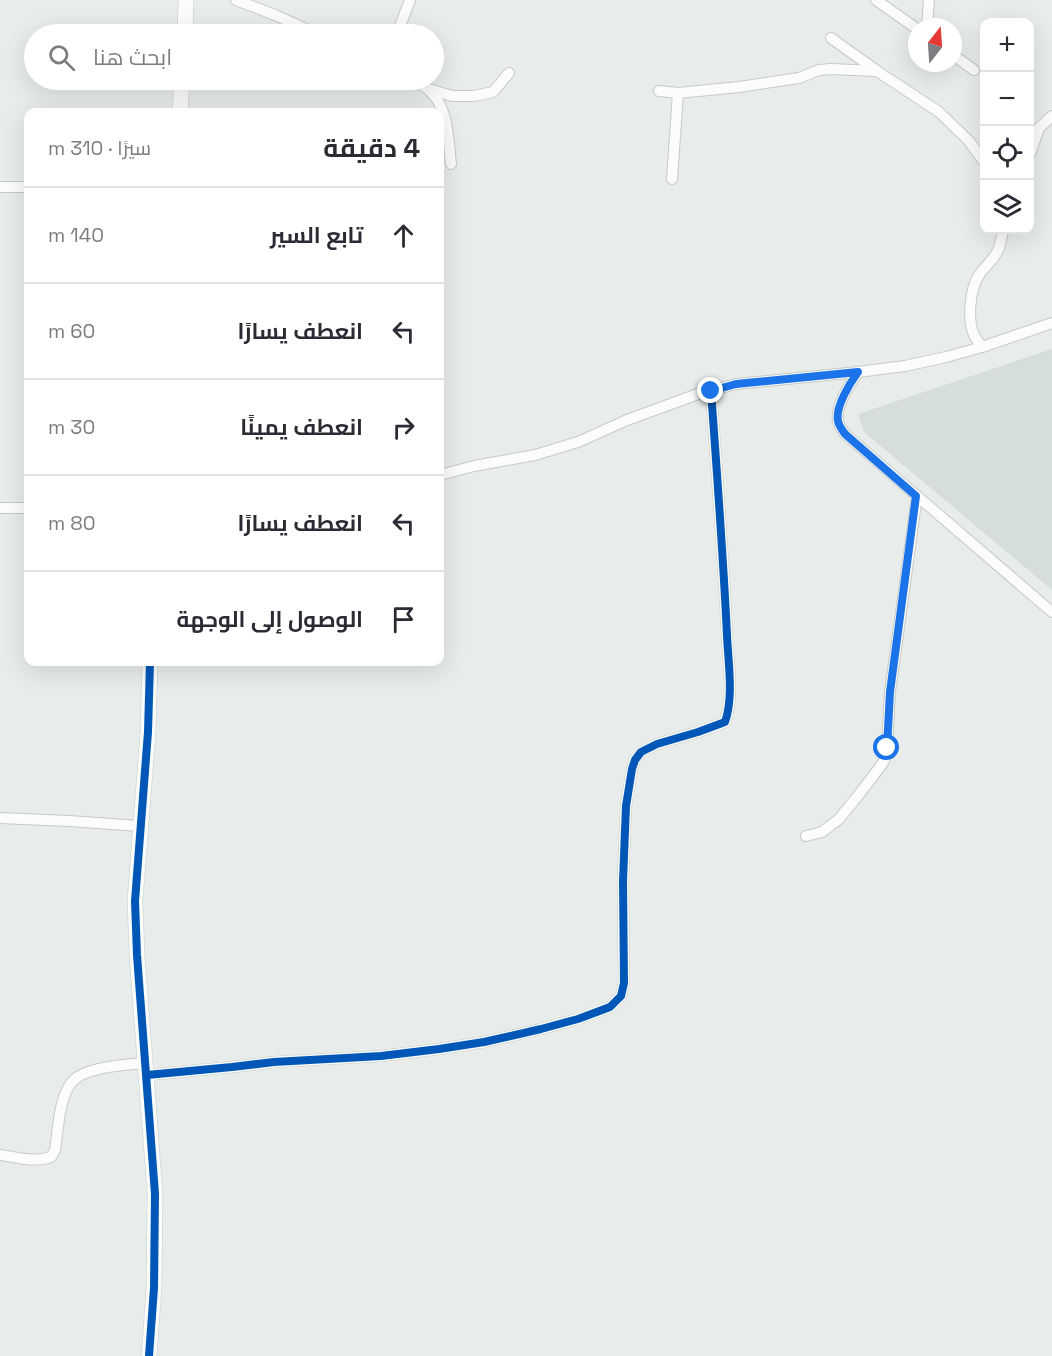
<!DOCTYPE html>
<html lang="ar">
<meta charset="utf-8">
<style>
:root{--surface:#fff;--page:#f7f7f7;--text:#2b2b33;--muted:#7c7c81;--line:#e1e1e2}
body{margin:0;font-family:"Space Grotesk",Cairo,sans-serif;background:var(--page);color:var(--text);direction:rtl}
.controls{position:absolute;right:18px;top:18px;display:grid;overflow:hidden;border-radius:12px;box-shadow:0 6px 24px #0002}
.controls button{width:54px;height:54px;display:grid;place-items:center;padding:0;border:0;border-bottom:2px solid var(--line);background:var(--surface);color:var(--text);font:30px sans-serif}
.compass{position:absolute;left:908px;top:18px;width:54px;height:54px;border-radius:50%;background:var(--surface);box-shadow:0 6px 24px #0002;rotate:17deg}
.stop{position:absolute;width:18px;height:18px;margin:-14px;border:4px solid #1a73e8;border-radius:50%;background:#fff}
.stop.end{background:#1a73e8;border-color:#fff;box-shadow:0 2px 6px #0008}
.list{margin:0;padding:0;list-style:none}
h2{display:flex;justify-content:space-between;align-items:center;height:78px;margin:0;padding:0 24px;font-size:26px}
h2 small{font-size:20px;font-weight:400;color:var(--muted)}
.list li{display:grid;grid-template-columns:39px 1fr auto;gap:18px;align-items:center;box-sizing:border-box;height:96px;padding:0 24px;border-top:2px solid var(--line)}
.list b{display:block;font-size:22px;white-space:nowrap}
.list em{font-size:20px;font-style:normal;color:var(--muted)}
.icon{flex:none;width:33px;height:33px;fill:none;stroke:currentColor;stroke-width:2;stroke-linecap:round;stroke-linejoin:round}
.map{position:relative;flex:none;width:1052px;height:1356px;overflow:hidden;direction:ltr}
.search{position:absolute;background:var(--surface);box-shadow:0 6px 24px #0002;left:24px;top:24px;width:420px;height:66px;display:flex;align-items:center;gap:15px;box-sizing:border-box;padding:0 21px;border-radius:33px;color:var(--muted);font-size:22px}
.panel{position:absolute;background:var(--surface);box-shadow:0 6px 24px #0002;left:24px;top:108px;width:420px;height:558px;border-radius:12px;direction:rtl}
.map>svg:first-child{display:block}
.built{fill:#d6dedb}
.lines{fill:none;stroke-linecap:round;stroke-linejoin:round}
.street-casing{stroke:#c5cac8;stroke-width:12}
.secondary-casing{stroke:#c3cbc8;stroke-width:16}
.street{stroke:#fcfcfc;stroke-width:10}
.secondary{stroke:#fcfcfc;stroke-width:15}
.cycleway-casing{stroke:#f7fbf9;stroke-width:11}
.cycleway{stroke:#0057b8;stroke-width:8}
.route{stroke:#1a73e8;stroke-width:8}
</style>
<div class="map">
<svg width="1052" height="1356" viewBox="0 0 1052 1356">
<rect width="100%" height="100%" fill="#e8edeb"/>
<path class="built" d="M1052 349V590L864 432 858 414Z"/>
<g class="lines">
<g class="street-casing">
<g id="street">
<path d="M236 0 275 15 317 34"/>
<path d="M876 0 917 29"/>
<path d="M927 27 929 0"/>
<path d="M397 34 410 0"/>
<path d="M831 38 877 71"/>
<path d="M953 55 974 70"/>
<path d="M412 80C418 83 424 86 429 90 449 108 448 139 451 164"/>
<path d="M429 89 452 96H474L493 92 509 73"/>
<path d="M659 91 678 93 739 87 799 78 819 70 831 69 877 71 939 112 969 141 984 162"/>
<path d="M1030 154 1039 128 1052 116"/>
<path d="M672 179 678 93"/>
<path d="M0 187H28"/>
<path d="M982 347C980 344 976 339 974 335 967 320 970 289 979 275 985 266 995 259 999 248 1001 242 1002 235 1003 230"/>
<path d="M858 372C850 384 835 406 838 421 839 426 842 430 845 434L1052 612"/>
<path d="M440 475 474 466 535 455 578 442 627 420 698 394 736 384 858 372 905 366 946 357 982 347 1052 323"/>
<path d="M0 508H28"/>
<path d="M0 818 69 821 140 826"/>
<path d="M806 836 822 832 839 819 857 797 880 767 885 759 887 748 890 692 917 496"/>
<path d="M147 1075 232 1067 274 1062 381 1056 439 1049 484 1042 541 1029 578 1019 610 1007 621 996 624 983 623 881 626 806 632 769 635 760 641 752 657 744 698 732 725 722C734 697 728 661 727 635 723 553 717 472 711 391"/>
<path d="M0 1155C16 1157 35 1163 51 1157L55 1150C58 1130 59 1099 71 1083 84 1066 127 1065 146 1063"/>
</g>
</g>
<g class="secondary-casing">
<g id="secondary">
<path d="M185 34 186 0"/>
<path d="M180 112 182 80"/>
<path d="M149 1356 154 1288 155 1194 137 955 135 901 148 732 150 662"/>
</g>
</g>
<use href="#street" class="street"/>
<use href="#secondary" class="secondary"/>
<g class="cycleway-casing">
<g id="cycleway">
<path d="M147 1075 232 1067 274 1062 381 1056 439 1049 484 1042 541 1029 578 1019 610 1007 621 996 624 983 623 881 626 806 632 769 635 760 641 752 657 744 698 732 725 722C734 697 728 661 727 635 723 553 717 472 711 391"/>
<path d="M149 1356 154 1288 155 1194 137 955 135 901 148 732 150 662"/>
</g>
</g>
<use href="#cycleway" class="cycleway"/>
</g>
<g class="lines">
<path class="route" d="M711 391 736 384 858 372C850 383 835 407 838 421 839 426 842 430 845 434L916 496 890 692 887 748"/>
</g>
</svg>
<div class="controls">
<button>+</button>
<button>−</button>
<button><svg class="icon" aria-label="locate" viewBox="0 0 24 24"><circle cx="12" cy="12" r="6"/><path d="M12 2v4M12 18v4M2 12h4M18 12h4"/></svg></button>
<button><svg class="icon" aria-label="layers" viewBox="0 0 24 24"><path d="M12 4l9 5-9 5-9-5zM3 14l9 5 9-5"/></svg></button>
</div>
<svg class="compass" viewBox="-18 -18 36 36"><path d="M0-13l5 13h-10z" fill="#e53935"/><path d="M0 13l5-13h-10z" fill="#7c7c81"/></svg>
<div class="stop" style="left:887px;top:748px"></div>
<div class="stop end" style="left:711px;top:391px"></div>
<div class="search"><svg class="icon" aria-label="search" viewBox="0 0 24 24"><circle cx="10" cy="10" r="6"/><path d="M15 15l6 6"/></svg>ابحث هنا</div>
<section class="panel">
<h2>4 دقيقة<small>سيرًا · 310 m</small></h2>
<ul class="list">
<li><svg class="icon" aria-label="ahead" viewBox="0 0 24 24"><path d="M12 20V5M6 11l6-6 6 6"/></svg><div><b>تابع السير</b></div><em>140 m</em></li>
<li><svg class="icon" aria-label="left" viewBox="0 0 24 24"><path d="M17 20v-9H6M10 6l-5 5 5 5"/></svg><div><b>انعطف يسارًا</b></div><em>60 m</em></li>
<li><svg class="icon" aria-label="right" viewBox="0 0 24 24"><path d="M7 20v-9h11M14 6l5 5-5 5"/></svg><div><b>انعطف يمينًا</b></div><em>30 m</em></li>
<li><svg class="icon" aria-label="left" viewBox="0 0 24 24"><path d="M17 20v-9H6M10 6l-5 5 5 5"/></svg><div><b>انعطف يسارًا</b></div><em>80 m</em></li>
<li><svg class="icon" aria-label="arrive" viewBox="0 0 24 24"><path d="M6 21V4h12l-3 4 3 4H6"/></svg><div><b>الوصول إلى الوجهة</b></div></li>
</ul>
</section>
</div>
